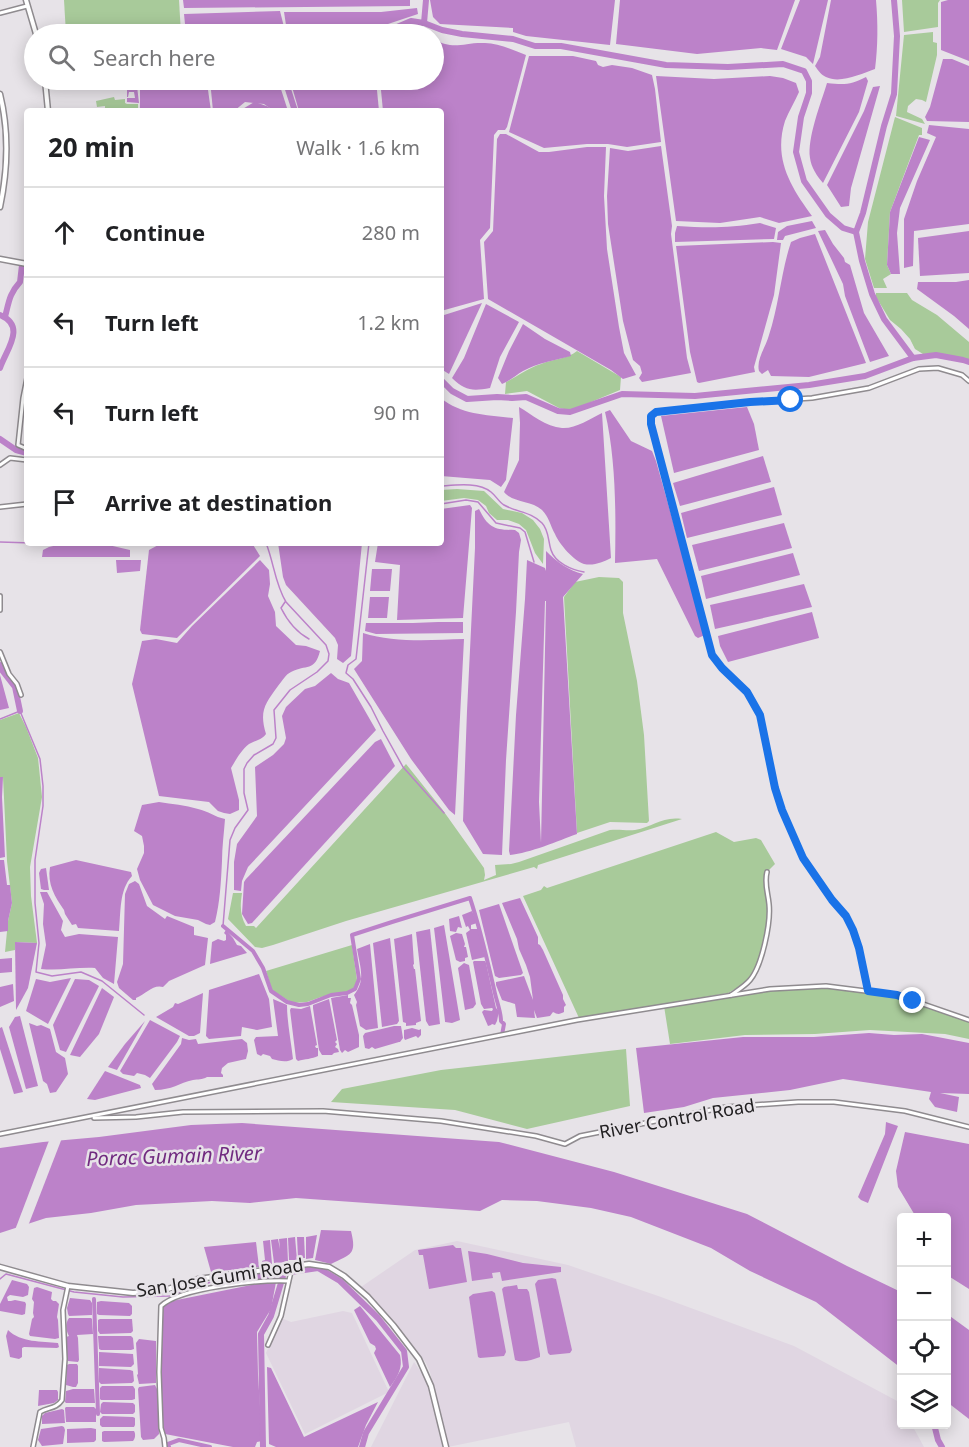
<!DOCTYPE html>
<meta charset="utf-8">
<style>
:root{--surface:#fff;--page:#f6f6f6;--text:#202124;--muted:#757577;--line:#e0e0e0}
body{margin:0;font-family:"Noto Sans",sans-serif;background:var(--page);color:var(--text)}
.controls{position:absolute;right:18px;bottom:18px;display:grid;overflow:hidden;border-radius:6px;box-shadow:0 3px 15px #0003}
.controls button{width:54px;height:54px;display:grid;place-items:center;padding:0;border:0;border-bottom:2px solid var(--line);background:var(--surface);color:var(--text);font:30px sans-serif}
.stop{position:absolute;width:18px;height:18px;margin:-14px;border:4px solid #1a73e8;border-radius:50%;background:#fff}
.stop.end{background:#1a73e8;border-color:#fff;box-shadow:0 2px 6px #0008}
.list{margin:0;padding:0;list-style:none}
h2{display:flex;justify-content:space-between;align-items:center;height:78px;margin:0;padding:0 24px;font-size:26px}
h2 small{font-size:20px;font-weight:400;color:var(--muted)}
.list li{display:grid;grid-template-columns:39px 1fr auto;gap:18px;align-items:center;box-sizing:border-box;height:90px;padding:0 24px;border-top:2px solid var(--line)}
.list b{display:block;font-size:22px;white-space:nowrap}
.list em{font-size:20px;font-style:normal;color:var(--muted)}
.icon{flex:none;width:33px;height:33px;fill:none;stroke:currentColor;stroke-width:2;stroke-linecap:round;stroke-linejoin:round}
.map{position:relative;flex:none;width:969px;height:1447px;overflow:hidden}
.search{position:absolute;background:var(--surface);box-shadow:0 3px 15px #0003;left:24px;top:24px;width:420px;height:66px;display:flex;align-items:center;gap:15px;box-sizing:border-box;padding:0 21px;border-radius:33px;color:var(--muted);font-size:22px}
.panel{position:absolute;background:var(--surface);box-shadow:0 3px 15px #0003;left:24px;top:108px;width:420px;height:438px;border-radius:6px}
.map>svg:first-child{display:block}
.built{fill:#e0d6e2}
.green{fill:#a8ca9a}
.water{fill:#bc82c9;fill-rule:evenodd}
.pier{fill:#e7e3e8}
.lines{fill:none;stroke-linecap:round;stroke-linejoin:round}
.stream{stroke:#bc82c9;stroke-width:1.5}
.canal{stroke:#bc82c9;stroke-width:4}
.river{stroke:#bc82c9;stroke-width:6}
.minor-casing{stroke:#8f8b8f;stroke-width:6}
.tertiary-casing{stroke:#8f8b8f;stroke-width:7}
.minor{stroke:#fff;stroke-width:3}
.tertiary{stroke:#fff;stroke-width:4}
.route{stroke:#1a73e8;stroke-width:8}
.labels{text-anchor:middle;stroke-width:5;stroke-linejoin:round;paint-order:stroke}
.street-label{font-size:18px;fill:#222022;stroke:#e7e3e8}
.water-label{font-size:20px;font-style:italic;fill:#712b80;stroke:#e7e3e8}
</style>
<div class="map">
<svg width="969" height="1447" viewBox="0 0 969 1447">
<rect width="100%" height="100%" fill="#e7e3e8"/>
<g class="built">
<path d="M457 1241 568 1265 661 1297 794 1346 901 1403 902 1424 912 1425 924 1447H576L569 1422 448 1447 430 1372 426 1363 396 1323 361 1287 415 1250Z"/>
<path d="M343 1311 352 1313 389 1392 305 1434 266 1353 281 1318 291 1322Z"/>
<path d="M414 1362 431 1387 444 1447H371Z"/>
</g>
<g class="green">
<path d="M64 0H179L181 34H66Z"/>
<path d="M902 0H940L938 3V27L904 32Z"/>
<path d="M933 32V42L937 43V55L926 102 922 100 916 99 908 106 907 112 922 119 925 124 896 116 904 35Z"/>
<path d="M110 80H147V83L110 84Z"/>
<path d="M114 97 115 100 125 99V103L127 104H138V111H105V106L97 107 96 101Z"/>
<path d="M895 117 922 128V135H919L890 212 887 265 891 274 883 279 887 288H874L865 259 868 222Z"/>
<path d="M876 293H907L912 300 937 315 969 342V360L964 358 937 354 928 355 923 354 915 349 910 339 901 329 890 320 876 297Z"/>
<path d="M577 351 621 377 620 390 579 407 569 410 559 408 527 391 505 394 506 382C518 376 528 368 541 364 553 359 567 359 577 351Z"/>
<path d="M457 489 484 491 503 509 522 513 533 520 540 529 544 539 543 564 535 553 526 530 519 524 508 520H497L489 513 486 506 478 500 464 498 441 501V490Z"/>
<path d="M599 577 619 578 623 582V613L637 681 644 735 649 821 647 823 610 822 577 833 564 597 575 582Z"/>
<path d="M19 713 26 727 38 758 42 797 30 867 31 896 37 943 15 942V950L5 952 8 921 12 903 7 861 3 777H0V720Z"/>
<path d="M406 764 442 809 484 868 485 875 484 880 496 875 495 865 511 864 519 862 610 830C620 829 626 831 635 830 653 827 662 816 682 819L538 865 537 869 534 867 346 921 273 945 262 948 255 947 228 919 233 893H242C240 906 240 915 246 926H254L256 928Z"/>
<path d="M716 832 734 842 756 838 761 840 775 864 767 872 765 880 769 907 767 934 756 971 745 983 728 993 579 1018 523 896 541 890 544 886 547 888Z"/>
<path d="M352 945 357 980 354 988 347 992 321 997 307 1002 292 1003 272 990 266 971Z"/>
<path d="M825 988 865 991 895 997 969 1021V1039L945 1034 870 1030 815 1034 745 1035 670 1044 664 1006 770 991Z"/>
<path d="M626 1049 630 1106 527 1129 455 1110 331 1102 342 1089 441 1070Z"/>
</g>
<g class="water">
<path d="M183 0H410V6L184 8Z"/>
<path d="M430 0H615L610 45 526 36 513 32V28L440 24 433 17Z"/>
<path d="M620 0H795L777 50 761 48 697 54 616 44Z"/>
<path d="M800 0H828L813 64 806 57 781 49Z"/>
<path d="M831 0H876C878 23 878 46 875 69 861 74 840 84 826 77 821 75 818 70 815 66L820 57Z"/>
<path d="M948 0H969V61L941 50V2Z"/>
<path d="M417 8 418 14 385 25H286L284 12H381Z"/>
<path d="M280 11 284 27 276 31 273 34H252L245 29 230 34H186L184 14Z"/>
<path d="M434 39C454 51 463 42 485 43 498 43 513 50 526 55L507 127 505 130H498L494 135 490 228 480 240 484 299 441 311V111H383L380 80H434Z"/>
<path d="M529 56H573L596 61 598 65 603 67 612 65 632 68 652 75 655 89 661 142 627 147 608 144H587L544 148 509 132Z"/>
<path d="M943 59H952L969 66V122L927 121 925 117 930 107Z"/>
<path d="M656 76 714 79 770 76 783 78 796 83 799 92C795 101 789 111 785 121 773 159 791 187 812 216L779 223 760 217 720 223 676 221Z"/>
<path d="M866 77 868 81 859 112 823 183C817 176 811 167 810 158 807 138 821 103 827 83 844 85 851 85 866 77Z"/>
<path d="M210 80H278L288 111H274L264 104 245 102 234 111H213Z"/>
<path d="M290 80H376L379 111H299Z"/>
<path d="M203 85 208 90 211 111H140V88Z"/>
<path d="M127 86H137L139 103 127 102V98H135L134 92H129L128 97H127Z"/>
<path d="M880 86 851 188 849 206 841 207 827 185 864 111 873 87Z"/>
<path d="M929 125 969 129V224L914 231 913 266 904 268V219L917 181 936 137 927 133Z"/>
<path d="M500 134H506L539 152H549L587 147H606L604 196 607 249 619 327 624 353 636 375 623 379 611 370 488 299 484 242 493 231 497 139Z"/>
<path d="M919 137 930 140 900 208 897 233 900 274H891L887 265 890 212Z"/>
<path d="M661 146 672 226 671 234 687 358 691 373 642 382 639 378 642 373 640 366 633 360 623 321 608 224 607 196 610 148 628 151Z"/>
<path d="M812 221 816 228 785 236 783 240H777L778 232 787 226Z"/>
<path d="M760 223 776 228 774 239 675 242V233L677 226C708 228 729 228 760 223Z"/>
<path d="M825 230 833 244 844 258 845 262 850 265 864 313 889 356 870 362 845 296 843 284 818 231Z"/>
<path d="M969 231V273L920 276 918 238Z"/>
<path d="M815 234 866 363 809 377 771 376 768 370 762 374 759 371C756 359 766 347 769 335 779 305 781 272 791 242L800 238Z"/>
<path d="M773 242 781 243 774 295 754 367 755 372 699 383 697 382 690 352 676 246Z"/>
<path d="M969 280V329L954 316 917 289 918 282H956Z"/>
<path d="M482 303 449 374 441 369V316Z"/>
<path d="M486 304 519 322 500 357 490 388C473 391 465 391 452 378L464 358Z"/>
<path d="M523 324 545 339 570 352 571 356C555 360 538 363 523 371 516 375 510 381 502 384L498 378 509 351Z"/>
<path d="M441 398C461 415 488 415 513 418L506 480 501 487 490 480 441 476Z"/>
<path d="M519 407C531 414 546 427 562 428 575 429 590 419 602 413L611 558C603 562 594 566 584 564 574 561 559 544 555 534 550 525 549 517 542 510 531 500 513 503 504 492L519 460 520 423Z"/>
<path d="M747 407 754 424 759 450 674 473 661 416Z"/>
<path d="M610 410 631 441 652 451 656 461 705 635 698 638 695 636 657 559 615 563C616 514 616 459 605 412Z"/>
<path d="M763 456 771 482 680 506 673 483Z"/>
<path d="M774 487 782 515 687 538 681 513Z"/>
<path d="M470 505 472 508 463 618 397 620 400 565 375 562 378 543H441V509Z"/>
<path d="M479 509C488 528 495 530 515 530L519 533 521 540 519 552 516 612 506 760 502 855 483 854 463 821 467 711 475 548V511Z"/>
<path d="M784 523 792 548 699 571 692 545Z"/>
<path d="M66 543 104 544 130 550V557H42L43 550 49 547Z"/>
<path d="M162 543H252L260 556 177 638 142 634 140 630 149 550Z"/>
<path d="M278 543H362L351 656 343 663 337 659 338 645 335 638 286 585 283 577Z"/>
<path d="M546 551C556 561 569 571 583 574L563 597 577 834C558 841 530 853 510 855L509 851 516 715 525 599 527 560 545 568 546 571ZM545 601H546L541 843 539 802Z"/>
<path d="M793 553 800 575 706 599 701 576Z"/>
<path d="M116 560H141L140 571 117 573Z"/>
<path d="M260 560 269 570 270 584 268 596 275 612 276 626 296 645 306 646 320 651C315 672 306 664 291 672 285 675 283 680 278 686 265 704 259 711 266 734 262 740 256 740 249 744 241 750 236 760 231 768L239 800V810L230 814 224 813 218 811 209 802 159 796 132 684 142 641 156 639 177 643 192 626Z"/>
<path d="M372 569H392L390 591H370Z"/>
<path d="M804 584 812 607 715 629 710 605Z"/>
<path d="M370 597H389L387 618H368Z"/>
<path d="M812 612 819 638 728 662 720 646 718 636Z"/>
<path d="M438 622H463V633L376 634 365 631 366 623H413Z"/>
<path d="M363 633C394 643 432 640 464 639L455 815 449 810 411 759 354 669 362 661Z"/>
<path d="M331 673 338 679 349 683 376 730 248 867 242 881 241 891 234 890V862L237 844 257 816 255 767 273 755 284 744 286 738 282 716 286 707 305 689 315 686Z"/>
<path d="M0 675 9 708 0 710Z"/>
<path d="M381 739 395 766 252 923 248 924 242 914 244 882 246 879 375 742Z"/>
<path d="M0 777H3L2 797 5 857 0 858Z"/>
<path d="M159 802C172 804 185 805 198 809 208 811 215 817 225 819 224 833 222 847 222 861 221 882 220 902 215 922L210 925 206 924 198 920 175 916 153 905 140 880 137 869 144 853V846L142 836 134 831 142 805Z"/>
<path d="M0 860H4L7 885H10L12 903 8 921V931L0 932Z"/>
<path d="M76 860 131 872 132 876C119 890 121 912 119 931L78 928 76 924 72 925 65 914 64 910C55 897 47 884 50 867Z"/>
<path d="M46 868 49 890H44L41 889 39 873 41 869Z"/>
<path d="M135 881 139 884 147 906 165 919 167 916 194 927V935L208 938 205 965 169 981 163 987C153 984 146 994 136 998V1000H133L119 988 117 982 123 964 125 894 129 884Z"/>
<path d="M40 892H47L63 921 61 930 65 937 79 934 118 937 114 984 103 978 95 968C77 967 59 971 41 969L46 945 43 924 44 904Z"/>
<path d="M520 898 538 937V944L540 945 543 950 563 995V999L566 1005 564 1007V1012C560 1014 558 1015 553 1012L550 1016 537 1018 534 1010 535 1018 517 1017 515 1004 502 1000 496 985V982L524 976 533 1000 530 977 526 965 519 949 517 939 502 903Z"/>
<path d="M499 904 523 973 521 975 499 978 495 976 479 910Z"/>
<path d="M472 911 477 923 471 925V929H478L485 957 472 960 466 933 470 930 468 926 466 927 462 915Z"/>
<path d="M459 916 462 928 458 927 456 932 450 931 449 919Z"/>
<path d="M444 925 460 1020 452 1023 445 1022V1021L434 928Z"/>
<path d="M430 929 440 1024 429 1026 426 1021 416 932Z"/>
<path d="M226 930 233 938 237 945 241 946 247 953 210 964 212 942 218 939 224 941 226 940V935L224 933Z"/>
<path d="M456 933 462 934 465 944 464 947H466L468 957 465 958V961L460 962 456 960 450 936Z"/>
<path d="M412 934 414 964 413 965 414 969H415L421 1021 416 1023V1025L406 1026V1023L403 1022 394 939Z"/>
<path d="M390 938 399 1021 397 1024 382 1027 373 943Z"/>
<path d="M15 942 37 943 28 988 16 1010Z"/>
<path d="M370 944 378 1028 366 1030 360 1026 356 1005 357 1002 354 995C366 980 360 967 357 949Z"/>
<path d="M12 958V972L0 973V959Z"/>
<path d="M474 961H485L486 963 496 1008 499 1011 497 1021 495 1025 492 1024 491 1025 488 1026 482 1012 484 1010 492 1011 493 1009 492 1008 484 1009 481 1004 473 962Z"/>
<path d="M464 963 469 965 476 1004 473 1008 465 1010 458 968Z"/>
<path d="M259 974 269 999 272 1027 257 1030 242 1027 241 1036 209 1039 206 1036 209 990Z"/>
<path d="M71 978 48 1024 26 1011 36 979 50 982Z"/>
<path d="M75 979 89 980 99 986 66 1052 60 1050 53 1025Z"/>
<path d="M13 984 14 1001 0 1007V987Z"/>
<path d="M102 988 114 997 99 1034 80 1057 70 1055Z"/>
<path d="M203 993 200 1033 194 1036H189L156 1017 173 1007 175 1003 178 1004Z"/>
<path d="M348 995V998H351L350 1003 352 1005 359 1035V1047L348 1052 345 1050 342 1053 340 1050 331 998Z"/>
<path d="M273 999 287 1005C287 1022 291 1041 293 1059 287 1063 279 1061 272 1059L270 1056 263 1054 261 1056 257 1054 254 1040 256 1037 278 1036Z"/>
<path d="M329 999 337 1040 335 1042 337 1044 335 1047 338 1049 339 1052 334 1053 332 1055H322L319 1050 313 1008V1005Z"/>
<path d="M310 1006 317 1045 315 1046 316 1048H318V1056C312 1059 305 1059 298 1061L296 1059 290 1010 291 1008 301 1009Z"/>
<path d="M20 1016 38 1086 26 1089 9 1027 15 1017Z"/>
<path d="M150 1020 180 1036 177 1042 150 1078 145 1075 137 1073 134 1076 123 1074 120 1071Z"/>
<path d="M145 1021 117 1070 108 1067 125 1044Z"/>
<path d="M29 1023 37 1026 41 1025 50 1029 56 1052 65 1058 68 1074 56 1092 50 1093 47 1084 43 1081Z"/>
<path d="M394 1026H401L403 1038 400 1042H399L375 1049 372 1047 369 1049 365 1048 363 1036 365 1033Z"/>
<path d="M2 1027 23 1092 14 1094 0 1049V1028Z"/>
<path d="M412 1028 419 1030 421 1029V1035L418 1038 416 1036 405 1040 404 1038V1030Z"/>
<path d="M869 1033 894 1035 922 1034 969 1043V1094L940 1093 959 1097 957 1112 935 1107 929 1099 931 1092 843 1079 790 1090 713 1098 684 1107 644 1113 636 1048 743 1037H814Z"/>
<path d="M182 1038 189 1040 196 1039 198 1044 242 1039 247 1043 248 1051 246 1059 228 1063 222 1068 221 1073 223 1075V1077H207C202 1080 198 1079 193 1080 179 1083 172 1090 155 1090L152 1084 181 1044Z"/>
<path d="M105 1071 140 1085 141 1088 95 1100 87 1099Z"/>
<path d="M886 1122 898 1126 868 1203 861 1200 858 1197 885 1134Z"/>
<path d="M242 1123 499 1142 614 1172 747 1214 847 1266 901 1292V1368L816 1302 750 1271 711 1248 631 1217 591 1208 537 1201 502 1200 480 1211 296 1198 250 1203 212 1201 136 1205 91 1213 46 1218 0 1233V1148L43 1142 99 1137 191 1125Z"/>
<path d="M905 1132 969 1144V1289L950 1277 947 1270 946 1218 916 1217 898 1187 896 1171Z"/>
<path d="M321 1230 351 1231C357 1255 351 1254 331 1264L315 1260Z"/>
<path d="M317 1235 313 1258 306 1259V1237Z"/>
<path d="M295 1237 297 1260H289L288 1238Z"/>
<path d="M297 1237H304L305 1258H298Z"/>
<path d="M287 1238 288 1262 274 1263 271 1240 278 1239 280 1249 279 1239Z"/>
<path d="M270 1240 272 1264 262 1266V1261L265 1260 263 1241Z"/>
<path d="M256 1242 259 1267 211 1272 204 1247Z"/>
<path d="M453 1245 456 1248H461L467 1282 429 1289 423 1255H419L418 1250Z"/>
<path d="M468 1251 487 1254 523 1263 561 1267V1272L502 1281 500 1272 492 1273 493 1278 472 1281Z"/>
<path d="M552 1278 556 1279 572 1350 570 1353 550 1355 548 1353 535 1284 538 1280Z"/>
<path d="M12 1280 27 1284 29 1287 28 1295 23 1297 10 1295 7 1297 8 1301H11L15 1300 25 1302 26 1304 25 1314 22 1315 0 1311V1304Z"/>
<path d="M271 1281 276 1282 271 1309 257 1332 258 1374 262 1441 257 1442 255 1447H233L165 1434 162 1428V1307L167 1302Z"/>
<path d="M517 1285 518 1289H527L529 1292 540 1354V1357C532 1360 522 1363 515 1360L502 1289 504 1287Z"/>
<path d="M37 1287 52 1292 51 1299 53 1301H56L59 1304 57 1317 58 1320 59 1338 55 1339 30 1336 29 1334 32 1319 34 1317 33 1313 34 1302 32 1299 34 1288Z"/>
<path d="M492 1291 495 1293 506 1352 504 1356 480 1358 478 1357 469 1297 473 1294Z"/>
<path d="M70 1298 90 1300 92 1303V1315L69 1316 68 1314 67 1308Z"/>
<path d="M101 1301 129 1303 132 1306V1314L130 1316 99 1315 97 1314V1302Z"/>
<path d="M360 1306 400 1355C403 1368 398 1376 390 1387L374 1353 376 1349 375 1346 370 1343 354 1310Z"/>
<path d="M947 1314 969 1330V1419L947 1402Z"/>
<path d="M69 1318H91L92 1319 93 1334 77 1335 78 1338 79 1360 78 1362 68 1361 66 1357V1337L69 1336C66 1331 65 1323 69 1318Z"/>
<path d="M100 1319H132L133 1331 131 1333 100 1334 98 1331V1320Z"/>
<path d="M8 1330C21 1343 42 1341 58 1343L59 1347 57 1348 24 1347 22 1348V1357L19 1359 10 1357 6 1336Z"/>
<path d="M98 1336H131L133 1338 134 1349 131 1350H101L99 1349Z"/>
<path d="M139 1339 156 1341V1383L139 1384 137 1375 138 1374 136 1343Z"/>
<path d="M99 1352 133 1354 134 1364 131 1367 99 1366Z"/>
<path d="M69 1364H77L78 1366V1383L76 1387H73L66 1385 67 1365Z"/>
<path d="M267 1367 271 1368 304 1437 378 1402 366 1425 358 1447H276L269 1444Z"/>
<path d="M99 1368 130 1370 133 1371 134 1381 132 1383 101 1384 99 1382Z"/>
<path d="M155 1385 158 1391 159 1434 154 1439 143 1440 141 1437 138 1389 139 1387Z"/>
<path d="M102 1386H133L135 1389V1399L132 1400H101L100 1399V1388Z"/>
<path d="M73 1389H94L95 1403H66L65 1402 66 1391Z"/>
<path d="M39 1390H57L58 1392V1400L54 1403 38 1406Z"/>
<path d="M103 1402 133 1403 135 1405V1412L133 1414H102L100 1412 101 1404Z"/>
<path d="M66 1407H94L96 1409V1422H66L65 1408Z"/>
<path d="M62 1409 64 1410 65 1423 42 1424V1416L45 1413Z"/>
<path d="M103 1416 133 1417 135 1418V1425L134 1427H102L100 1425V1419Z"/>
<path d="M62 1426 64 1427 65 1430 63 1444 42 1446 38 1440 41 1429Z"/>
<path d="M91 1428 96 1429V1440L94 1442 67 1443V1429Z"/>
<path d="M104 1431H134C136 1434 135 1439 133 1441L104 1442 102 1441V1432Z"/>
</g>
<path class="pier" d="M50 1138H62L28 1226 15 1230Z"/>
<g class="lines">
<g class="stream">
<path d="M441 486C456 485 479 482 491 492 496 496 499 502 504 505 518 513 530 511 542 523 549 530 548 541 551 550 555 563 572 570 584 572"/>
<path d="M441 504 466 500 478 502 496 523 520 528 525 532 534 562"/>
<path d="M0 542 32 543"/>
<path d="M132 543H142"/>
<path d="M369 543 356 659 348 665 346 673 353 679 371 707 383 731 403 767 444 813"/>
<path d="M285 602 281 608C288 622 296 632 309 639"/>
<path d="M0 719 20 711 40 759 43 786V806L35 860V903L39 943 36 972 52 976 81 972 102 981 144 1015"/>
<path d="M223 926 230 840 235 828 248 810 244 793V769L247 763 254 755 273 744 276 738 274 710 290 690 317 672 328 661 329 654 326 645 286 602C275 584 274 563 266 543"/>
<path d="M0 1279 6 1274 74 1292 123 1297 169 1296 211 1282 256 1277"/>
</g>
<g class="canal">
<path d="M223 926 253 951 263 968 271 991 287 1002 299 1005 308 1004 331 995 347 993 355 989 359 979 352 935 392 922 470 898C480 928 487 959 494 989 496 1000 501 1011 501 1021L504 1024 502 1035"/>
<path d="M94 1299 98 1414"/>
<path d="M169 1447 168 1444 179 1440 210 1447"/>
</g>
<g class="river">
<path d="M894 0 897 36 894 94 884 126 863 213 856 232 862 261 872 294 884 319 913 358"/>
<path d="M424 23 426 0"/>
<path d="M288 34 301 30 367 31 397 27 411 21 424 23 442 30 462 34 513 39 535 46H561L666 65 728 67 783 64 804 71 809 81V93L801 117 796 152 804 181 828 215 843 228 856 232"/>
<path d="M285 80 295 111"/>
<path d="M245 111 255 105 266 109 269 111"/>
<path d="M0 315C27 326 6 350 0 368"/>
<path d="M5 317C9 302 9 294 20 282L22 265"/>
<path d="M441 380 452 391 467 399 497 397 512 398 526 397 558 411 570 412 622 394 695 396 809 385 865 376 913 358 936 355 963 360 969 362"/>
<path d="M0 439 16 450 27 453"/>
<path d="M0 665 1 669 15 687 20 711"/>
<path d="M256 1277 318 1268 340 1281 378 1318 404 1351 406 1367 366 1433 362 1447"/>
<path d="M934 1424 938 1440 942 1447"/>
<path d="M263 1447 261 1334 271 1316 284 1273"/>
</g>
<g class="minor-casing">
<g id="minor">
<path d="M0 13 27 6"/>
<path d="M27 378 23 398 18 445 27 449"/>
<path d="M0 465 10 458 27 460"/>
<path d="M0 507 27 504"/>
<path d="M0 596V610"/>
<path d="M0 652 9 674 17 684 21 695"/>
<path d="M868 991 859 948 853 930 846 916 832 900 803 858 782 810 775 788 760 715 747 692 722 668 712 655 651 424V416L656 412 750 402 812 398 869 388 919 369 938 368 962 375 969 381"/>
<path d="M731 995C738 990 745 986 750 980 762 966 771 923 769 904 768 893 764 883 767 872"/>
<path d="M94 1118 136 1117 183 1112 323 1111 441 1121 536 1136 565 1144 580 1136 726 1107 798 1102H834L905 1111 969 1127"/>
<path d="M0 1134 577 1020 770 989 826 986 897 995 969 1020"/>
<path d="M268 1345 281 1316 292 1267"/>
<path d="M33 1447 40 1412C48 1407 56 1409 62 1400L65 1359 63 1310 68 1286"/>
<path d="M165 1447 164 1438 161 1428 159 1372 161 1306C181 1287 260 1280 288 1281"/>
</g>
</g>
<g class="tertiary-casing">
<g id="tertiary">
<path d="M26 0 36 34"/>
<path d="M45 80 48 111"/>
<path d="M0 94C9 131 8 169 0 207"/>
<path d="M0 259 27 264"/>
<path d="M0 1267 68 1286 133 1293 162 1291 198 1279 309 1264 329 1267 344 1276 368 1297 393 1325 419 1359 431 1386 446 1447"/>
</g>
</g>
<use href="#minor" class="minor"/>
<use href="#tertiary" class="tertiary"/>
</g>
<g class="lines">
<path class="route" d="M791 400 750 402 656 412 651 416V424L712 655 722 668 747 692 760 715 775 788 782 810 803 858 832 900 846 916 853 930 859 948 868 991 897 995 913 1001"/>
</g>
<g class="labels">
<g class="street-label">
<text transform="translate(677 1119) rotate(-10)" y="6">River Control Road</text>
<text transform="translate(220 1278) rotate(-9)" y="6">San Jose Gumi Road</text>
</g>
<g class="water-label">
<text transform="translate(174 1156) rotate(-2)" y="7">Porac Gumain River</text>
</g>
</g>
</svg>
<div class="controls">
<button>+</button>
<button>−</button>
<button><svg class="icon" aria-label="locate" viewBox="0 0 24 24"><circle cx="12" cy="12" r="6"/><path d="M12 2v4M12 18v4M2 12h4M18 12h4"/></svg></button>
<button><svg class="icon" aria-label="layers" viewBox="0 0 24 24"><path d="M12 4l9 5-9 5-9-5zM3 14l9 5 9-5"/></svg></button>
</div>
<div class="stop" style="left:791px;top:400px"></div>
<div class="stop end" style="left:913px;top:1001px"></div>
<div class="search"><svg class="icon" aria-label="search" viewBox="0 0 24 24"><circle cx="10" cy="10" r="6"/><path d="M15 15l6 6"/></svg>Search here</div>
<section class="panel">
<h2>20 min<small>Walk · 1.6 km</small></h2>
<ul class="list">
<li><svg class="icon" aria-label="ahead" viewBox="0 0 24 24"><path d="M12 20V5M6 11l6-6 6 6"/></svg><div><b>Continue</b></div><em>280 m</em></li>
<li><svg class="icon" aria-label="left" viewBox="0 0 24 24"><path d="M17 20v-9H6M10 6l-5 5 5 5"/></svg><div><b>Turn left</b></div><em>1.2 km</em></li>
<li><svg class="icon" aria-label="left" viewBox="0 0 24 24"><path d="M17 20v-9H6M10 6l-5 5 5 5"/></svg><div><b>Turn left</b></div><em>90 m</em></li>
<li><svg class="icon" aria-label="arrive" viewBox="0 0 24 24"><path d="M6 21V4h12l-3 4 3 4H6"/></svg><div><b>Arrive at destination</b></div></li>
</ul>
</section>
</div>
